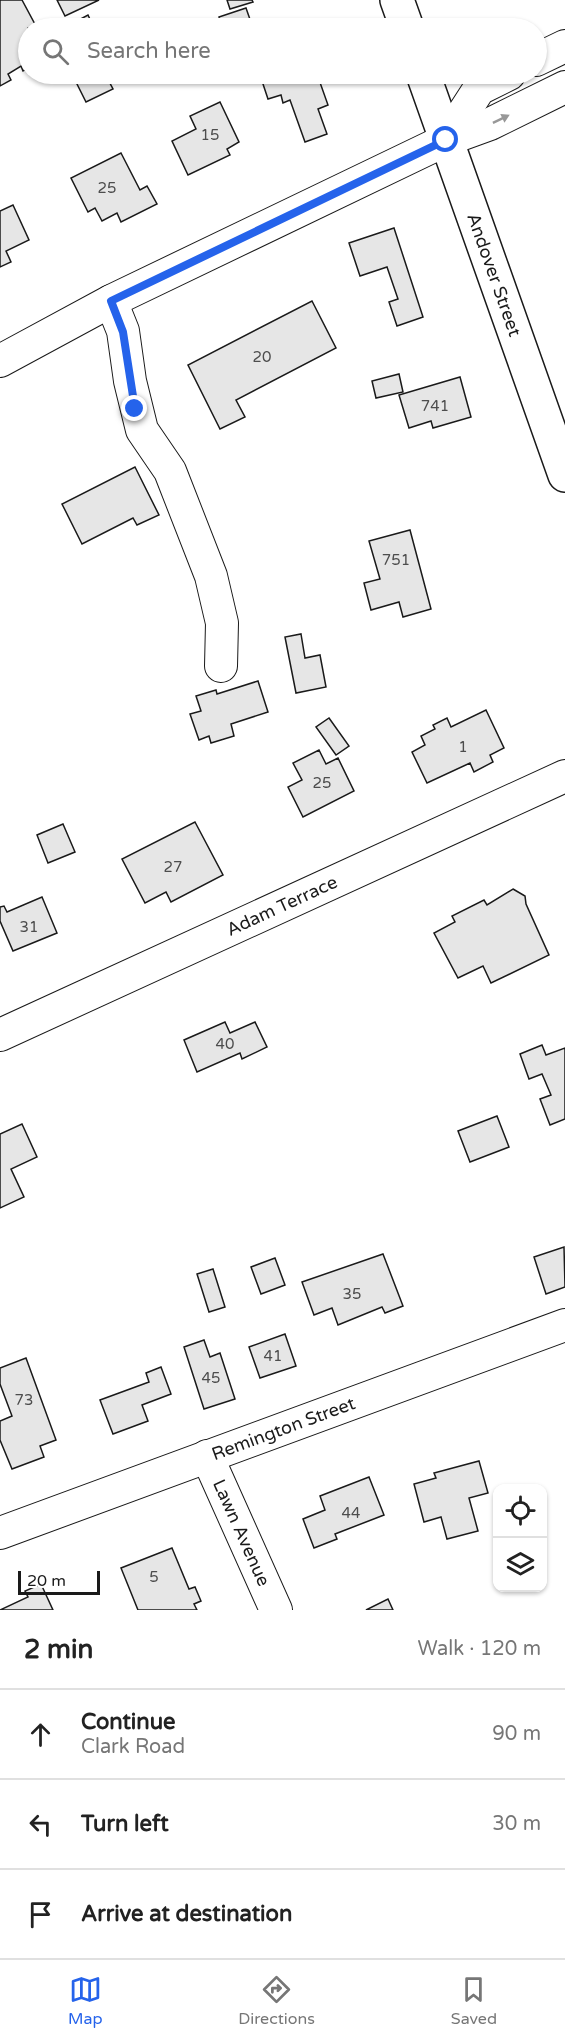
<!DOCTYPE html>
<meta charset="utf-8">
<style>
:root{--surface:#fff;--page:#f2f2f2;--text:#222;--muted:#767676;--line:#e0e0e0;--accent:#2563eb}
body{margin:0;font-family:"Varela Round",sans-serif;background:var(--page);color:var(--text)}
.controls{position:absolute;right:18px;bottom:18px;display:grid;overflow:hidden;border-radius:12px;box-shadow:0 2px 4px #0004}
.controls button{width:54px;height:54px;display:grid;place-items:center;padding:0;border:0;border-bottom:2px solid var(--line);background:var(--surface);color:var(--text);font:30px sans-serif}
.scale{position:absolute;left:18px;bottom:15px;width:82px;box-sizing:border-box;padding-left:6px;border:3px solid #1a1a1a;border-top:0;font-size:16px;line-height:21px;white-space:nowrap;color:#1a1a1a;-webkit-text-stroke:4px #fff;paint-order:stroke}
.stop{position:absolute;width:18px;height:18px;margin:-14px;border:4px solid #2563eb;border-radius:50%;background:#fff}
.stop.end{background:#2563eb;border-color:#fff;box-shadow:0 2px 6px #0008}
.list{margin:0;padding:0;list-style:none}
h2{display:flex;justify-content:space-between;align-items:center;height:78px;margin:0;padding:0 24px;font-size:26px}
h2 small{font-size:20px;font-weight:400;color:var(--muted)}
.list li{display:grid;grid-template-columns:39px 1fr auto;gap:18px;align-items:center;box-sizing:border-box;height:90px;padding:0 24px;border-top:2px solid var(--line)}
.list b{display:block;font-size:22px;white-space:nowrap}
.list p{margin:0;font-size:20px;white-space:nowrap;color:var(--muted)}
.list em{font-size:20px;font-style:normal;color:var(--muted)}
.icon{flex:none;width:33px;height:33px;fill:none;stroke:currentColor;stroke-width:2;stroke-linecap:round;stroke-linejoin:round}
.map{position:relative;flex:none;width:565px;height:1610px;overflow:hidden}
.search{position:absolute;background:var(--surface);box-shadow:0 2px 4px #0004;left:18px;right:18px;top:18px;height:66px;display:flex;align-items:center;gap:15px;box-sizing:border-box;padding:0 21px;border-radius:33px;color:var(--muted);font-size:22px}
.sheet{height:348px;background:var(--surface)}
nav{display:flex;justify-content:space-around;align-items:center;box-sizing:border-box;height:84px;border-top:2px solid var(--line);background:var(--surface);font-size:16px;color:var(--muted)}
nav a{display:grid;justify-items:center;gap:3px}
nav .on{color:var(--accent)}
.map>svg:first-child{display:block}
.building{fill:#e6e6e6;stroke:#1a1a1a;stroke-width:1.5}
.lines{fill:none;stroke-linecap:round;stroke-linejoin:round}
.minor-casing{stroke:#1a1a1a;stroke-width:34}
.major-casing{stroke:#1a1a1a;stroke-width:36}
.minor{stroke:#fff;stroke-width:32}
.major{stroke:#fff;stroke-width:33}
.oneway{fill:#989898}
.route{stroke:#2563eb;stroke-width:8}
.labels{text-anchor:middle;stroke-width:4.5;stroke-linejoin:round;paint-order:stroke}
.number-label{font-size:15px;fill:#4d4d4d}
.street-label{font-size:18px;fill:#1a1a1a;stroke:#fff}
</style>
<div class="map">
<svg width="565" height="1610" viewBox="0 0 565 1610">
<rect width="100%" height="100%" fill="#fff"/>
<g class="building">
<path d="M0 0H22L37 28H28V68L23 71 21 66 8 74 11 80 0 86Z"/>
<path d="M57 0H99L65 16Z"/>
<path d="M227 0H252L253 2 230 9Z"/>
<path d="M246 8 253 28H222L219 17Z"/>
<path d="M88 15 94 28H77L73 23Z"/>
<path d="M72 74H105L113 89 86 102Z"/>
<path d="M278 74H317L328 105 318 109 327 134 305 142 290 100 283 103 281 95 268 99 262 81 279 76Z"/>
<path d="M220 102 239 142 227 149 230 155 188 175 172 141 196 129 190 116Z"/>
<path d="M121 153 140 190 147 186 157 204 121 222 117 213 102 221 95 208 88 212 71 178Z"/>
<path d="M13 205 29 240 6 251 11 262 0 267V211Z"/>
<path d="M394 228 423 317 397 326 389 302 398 299 387 267 360 276 349 243Z"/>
<path d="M312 301 336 348 236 400 245 417 220 429 188 365Z"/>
<path d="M399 374 403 392 376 398 372 381Z"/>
<path d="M460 377 471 417 433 428 431 421 409 428 399 395Z"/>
<path d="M135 467 159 515 137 525 133 518 82 544 62 504Z"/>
<path d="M410 530 431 609 403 617 399 602 371 610 364 583 380 579 369 541Z"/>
<path d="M301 634 305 658 320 655 326 687 296 693 285 637Z"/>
<path d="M258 681 268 712 231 724 234 736 211 743 209 736 199 740 190 714 201 711 196 696 216 690 217 694Z"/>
<path d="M486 710 504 748 490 755 493 762 474 772 470 763 427 783 412 752 425 745 421 736 435 729 433 725 447 718 451 727Z"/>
<path d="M329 718 349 746 336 755 316 727Z"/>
<path d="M319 750 326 764 338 758 354 791 303 817 288 787 302 780 293 763Z"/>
<path d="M195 822 223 875 171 902 166 892 145 903 122 859Z"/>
<path d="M63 824 75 852 48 863 37 835Z"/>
<path d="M513 889 525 896 526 904 549 955 491 983 483 966 458 978 434 933 455 922 452 916 484 900 487 905Z"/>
<path d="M42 897 57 933 13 951 0 921V907L4 906 7 912Z"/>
<path d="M225 1022 230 1033 255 1022 267 1047 242 1059 240 1053 197 1072 184 1040Z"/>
<path d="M542 1045 546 1055 565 1048V1119L550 1125 540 1099 551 1095 542 1074 529 1079 520 1054Z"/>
<path d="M497 1116 509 1147 470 1162 458 1131Z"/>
<path d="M22 1124 37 1157 11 1169 24 1197 0 1208V1134Z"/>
<path d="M564 1247 565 1287 546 1294 534 1257Z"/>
<path d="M383 1254 403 1306 385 1313 382 1307 338 1325 332 1308 314 1315 302 1282Z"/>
<path d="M275 1258 285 1285 261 1294 251 1267Z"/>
<path d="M213 1269 225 1307 209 1312 197 1274Z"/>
<path d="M285 1334 296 1366 260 1378 249 1347Z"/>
<path d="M204 1340 210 1357 220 1353 235 1399 204 1409 184 1347Z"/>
<path d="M26 1358 56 1440 40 1446 44 1457 12 1469 0 1440V1421L12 1416 0 1384V1368Z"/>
<path d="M161 1367 171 1394 142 1405 148 1421 113 1434 100 1400 149 1382 146 1373Z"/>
<path d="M479 1461 488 1493 469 1498 478 1531 447 1539 441 1517 424 1522 414 1484 436 1478 434 1473Z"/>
<path d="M369 1477 384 1515 335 1534 337 1539 314 1548 303 1519 325 1510 320 1496Z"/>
<path d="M172 1548 189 1589 195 1587 201 1601 194 1604 197 1610H138L121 1568Z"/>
<path d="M41 1584 53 1610H0L28 1597 25 1591Z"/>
<path d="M388 1599 393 1610H366Z"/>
</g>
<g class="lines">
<g class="minor-casing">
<g id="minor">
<path d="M536 60 565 46"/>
<path d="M446 140 479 89 509 74"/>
<path d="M111 301 123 331 130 381 142 430 170 471 211 576 222 623 221 666"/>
<path d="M0 361 111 301 446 140 490 124 565 87"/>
<path id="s1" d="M0 1035 565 776"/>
<path id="s2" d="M207 1456 276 1610"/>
<path id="s3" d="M0 1533 565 1325"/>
</g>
</g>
<g class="major-casing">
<g id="major">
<path d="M397 0 407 28"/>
<path id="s4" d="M423 74 565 475"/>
</g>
</g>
<use href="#minor" class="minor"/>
<use href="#major" class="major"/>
</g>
<defs><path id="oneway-solid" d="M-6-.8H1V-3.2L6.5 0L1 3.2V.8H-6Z" transform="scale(1.5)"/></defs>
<use class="oneway" href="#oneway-solid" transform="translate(501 119) rotate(-26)"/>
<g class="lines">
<path class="route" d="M135 409 123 332 111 301 446 140"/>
</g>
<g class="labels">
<g class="number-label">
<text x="210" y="140">15</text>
<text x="107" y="193">25</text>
<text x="262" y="362">20</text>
<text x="435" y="411">741</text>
<text x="396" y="565">751</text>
<text x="463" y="752">1</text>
<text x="322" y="788">25</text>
<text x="173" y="872">27</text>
<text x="29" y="932">31</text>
<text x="225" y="1049">40</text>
<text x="352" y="1299">35</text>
<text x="273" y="1361">41</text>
<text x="211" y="1383">45</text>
<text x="24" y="1405">73</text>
<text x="351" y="1518">44</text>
<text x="154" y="1582">5</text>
</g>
<g class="street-label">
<text dy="6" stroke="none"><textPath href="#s4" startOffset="213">Andover Street</textPath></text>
<text dy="6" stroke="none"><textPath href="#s1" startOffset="310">Adam Terrace</textPath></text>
<text dy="6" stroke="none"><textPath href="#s3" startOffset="302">Remington Street</textPath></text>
<text dy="6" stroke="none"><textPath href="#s2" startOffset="84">Lawn Avenue</textPath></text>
</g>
</g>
</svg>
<div class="controls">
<button><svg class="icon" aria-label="locate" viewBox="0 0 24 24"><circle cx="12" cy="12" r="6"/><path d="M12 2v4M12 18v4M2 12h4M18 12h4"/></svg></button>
<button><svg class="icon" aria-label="layers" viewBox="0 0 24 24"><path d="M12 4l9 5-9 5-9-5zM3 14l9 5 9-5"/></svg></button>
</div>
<div class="scale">20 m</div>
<div class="stop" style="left:446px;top:140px"></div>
<div class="stop end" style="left:135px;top:409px"></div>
<div class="search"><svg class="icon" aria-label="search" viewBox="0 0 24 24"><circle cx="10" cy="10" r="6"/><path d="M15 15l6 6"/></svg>Search here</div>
</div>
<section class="sheet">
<h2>2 min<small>Walk · 120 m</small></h2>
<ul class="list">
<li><svg class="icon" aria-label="ahead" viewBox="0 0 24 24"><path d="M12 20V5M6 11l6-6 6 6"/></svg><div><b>Continue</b><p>Clark Road</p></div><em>90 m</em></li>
<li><svg class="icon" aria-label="left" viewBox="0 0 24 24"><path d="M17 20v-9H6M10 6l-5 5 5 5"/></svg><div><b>Turn left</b></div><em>30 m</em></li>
<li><svg class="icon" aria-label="arrive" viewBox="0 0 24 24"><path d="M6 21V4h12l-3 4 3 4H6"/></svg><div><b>Arrive at destination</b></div></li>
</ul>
</section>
<nav>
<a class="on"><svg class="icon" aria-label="map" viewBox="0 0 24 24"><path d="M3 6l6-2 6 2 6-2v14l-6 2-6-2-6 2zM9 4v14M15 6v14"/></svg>Map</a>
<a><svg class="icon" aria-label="directions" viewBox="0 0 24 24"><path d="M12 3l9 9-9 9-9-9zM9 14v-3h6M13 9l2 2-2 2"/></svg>Directions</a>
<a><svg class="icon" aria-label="saved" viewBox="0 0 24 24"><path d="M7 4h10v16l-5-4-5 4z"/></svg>Saved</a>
</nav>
